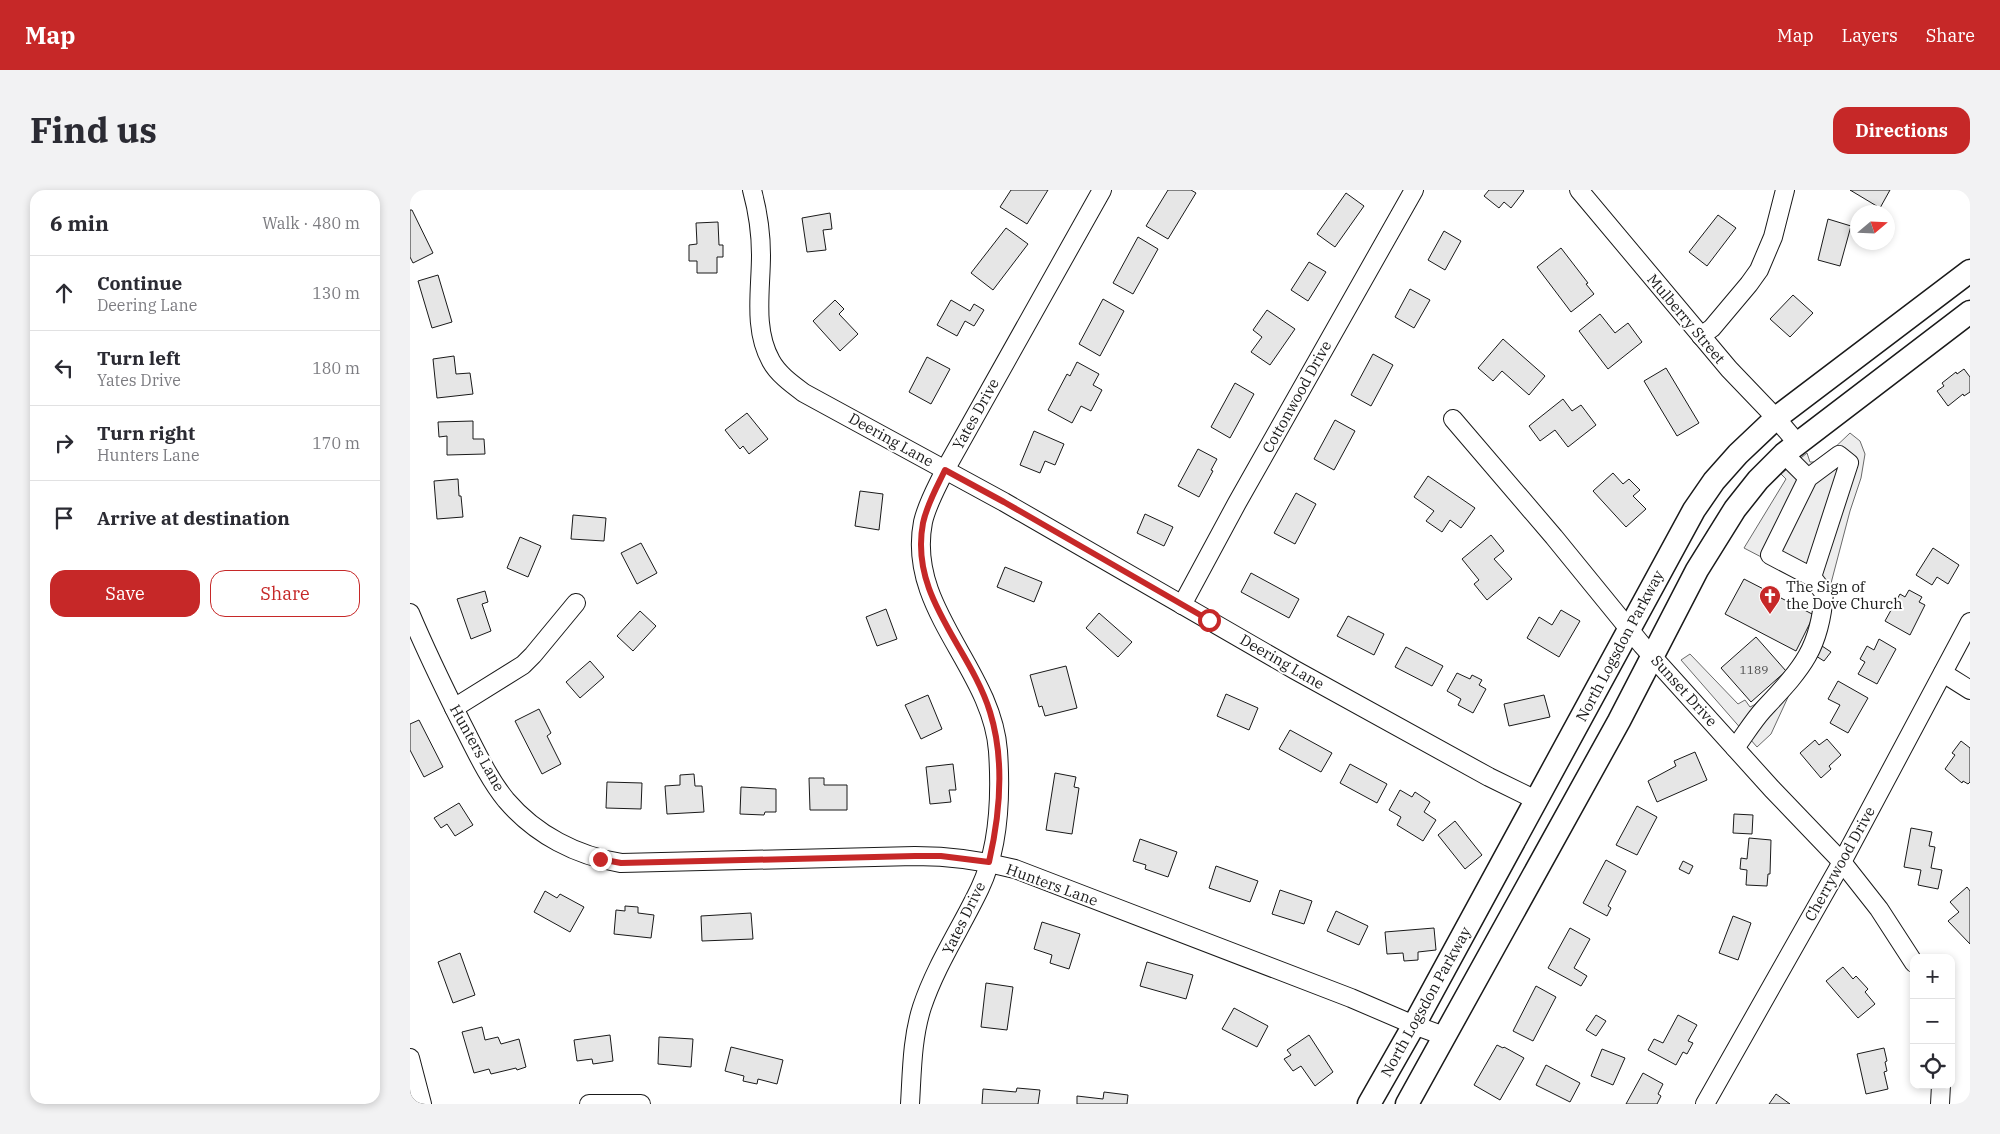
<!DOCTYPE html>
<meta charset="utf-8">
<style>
:root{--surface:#fff;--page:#f2f2f3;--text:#2b2b33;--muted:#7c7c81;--line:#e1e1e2;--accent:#c62828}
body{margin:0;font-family:"IBM Plex Serif",serif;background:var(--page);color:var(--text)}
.controls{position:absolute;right:15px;bottom:15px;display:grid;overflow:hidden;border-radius:10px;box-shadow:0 2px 8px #0003}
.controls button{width:45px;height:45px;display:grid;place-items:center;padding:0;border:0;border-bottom:1px solid var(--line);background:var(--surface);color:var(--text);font:25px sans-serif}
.compass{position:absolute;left:1440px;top:15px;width:45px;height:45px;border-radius:50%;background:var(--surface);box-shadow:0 2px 8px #0003;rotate:71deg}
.stop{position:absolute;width:15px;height:15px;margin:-11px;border:4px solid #c62828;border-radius:50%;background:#fff}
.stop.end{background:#c62828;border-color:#fff;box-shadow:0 1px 5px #0008}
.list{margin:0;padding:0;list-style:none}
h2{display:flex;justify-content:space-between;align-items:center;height:65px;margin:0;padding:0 20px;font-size:21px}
h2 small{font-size:16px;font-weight:400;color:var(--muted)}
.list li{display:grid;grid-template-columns:32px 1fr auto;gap:15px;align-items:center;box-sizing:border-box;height:75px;padding:0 20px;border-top:1px solid var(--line)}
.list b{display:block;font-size:19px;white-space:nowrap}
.list p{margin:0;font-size:16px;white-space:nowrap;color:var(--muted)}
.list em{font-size:16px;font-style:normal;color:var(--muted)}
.actions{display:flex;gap:10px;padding:15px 20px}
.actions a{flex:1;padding:11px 0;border:1px solid var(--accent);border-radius:15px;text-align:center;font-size:18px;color:var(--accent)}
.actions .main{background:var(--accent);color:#fff}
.icon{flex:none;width:28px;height:28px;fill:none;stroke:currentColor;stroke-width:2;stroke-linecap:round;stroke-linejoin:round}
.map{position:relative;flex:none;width:1560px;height:914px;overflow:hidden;border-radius:15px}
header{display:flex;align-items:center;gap:30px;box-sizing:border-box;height:70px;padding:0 25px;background:var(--accent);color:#fff}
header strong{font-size:24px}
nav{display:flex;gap:28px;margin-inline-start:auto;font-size:18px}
.intro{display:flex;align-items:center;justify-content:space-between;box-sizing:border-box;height:120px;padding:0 30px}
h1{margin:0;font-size:35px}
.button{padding:12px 22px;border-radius:15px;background:var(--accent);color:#fff;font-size:18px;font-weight:700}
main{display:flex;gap:30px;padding:0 30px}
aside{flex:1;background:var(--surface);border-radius:15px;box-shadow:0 2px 8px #0003}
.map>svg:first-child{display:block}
.parking{fill:#ededed;stroke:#6a6a6a}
.building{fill:#e6e6e6;stroke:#1a1a1a}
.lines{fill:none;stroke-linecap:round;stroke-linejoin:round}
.minor-casing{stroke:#1a1a1a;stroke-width:20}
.major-casing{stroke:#1a1a1a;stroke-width:25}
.minor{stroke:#fff;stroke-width:18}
.major{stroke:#fff;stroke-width:22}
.route{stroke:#c62828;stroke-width:6}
.labels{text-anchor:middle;stroke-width:4;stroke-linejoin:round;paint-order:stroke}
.number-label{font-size:12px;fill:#4d4d4d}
.street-label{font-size:15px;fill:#1a1a1a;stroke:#fff}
.poi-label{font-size:15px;fill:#1a1a1a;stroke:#fff;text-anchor:start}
</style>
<header>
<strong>Map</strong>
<nav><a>Map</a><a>Layers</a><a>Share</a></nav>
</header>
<div class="intro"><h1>Find us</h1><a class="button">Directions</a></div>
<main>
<aside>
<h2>6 min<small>Walk · 480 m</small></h2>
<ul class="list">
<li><svg class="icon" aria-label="ahead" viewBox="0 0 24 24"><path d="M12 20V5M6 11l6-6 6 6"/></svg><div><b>Continue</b><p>Deering Lane</p></div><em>130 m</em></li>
<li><svg class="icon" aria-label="left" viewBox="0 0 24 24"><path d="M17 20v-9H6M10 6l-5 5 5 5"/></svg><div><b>Turn left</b><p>Yates Drive</p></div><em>180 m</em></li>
<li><svg class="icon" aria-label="right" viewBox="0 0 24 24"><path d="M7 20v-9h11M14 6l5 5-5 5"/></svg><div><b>Turn right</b><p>Hunters Lane</p></div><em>170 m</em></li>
<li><svg class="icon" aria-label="arrive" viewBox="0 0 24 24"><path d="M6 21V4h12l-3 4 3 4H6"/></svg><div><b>Arrive at destination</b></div></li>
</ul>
<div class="actions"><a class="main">Save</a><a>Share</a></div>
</aside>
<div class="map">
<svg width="1560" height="914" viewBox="0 0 1560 914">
<rect width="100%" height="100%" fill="#fff"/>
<path class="parking" d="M1440 243 1450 251 1455 264 1451 288 1440 321 1420 397 1415 427 1361 544 1347 557 1271 470 1280 464 1328 514 1335 510 1340 517 1344 515 1380 484 1404 443 1408 414 1401 393 1334 358 1376 289 1371 284 1397 263 1400 272H1406L1419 263Z"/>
<g class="building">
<path d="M601 0H638L617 34 590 17Z"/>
<path d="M758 0H781L786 3 758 49 736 36Z"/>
<path d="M1079 0H1113L1114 1 1101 18 1094 12 1089 18 1074 6Z"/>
<path d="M1440 0H1480L1470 18Z"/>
<path d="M936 3 954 16 925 57 907 44Z"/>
<path d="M0 20H2L23 63 3 73 0 67Z"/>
<path d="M420 23 422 39 413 40 416 60 397 62 392 28Z"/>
<path d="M1308 25 1326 38 1297 76 1279 62Z"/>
<path d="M1418 29 1441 36 1430 76 1408 70Z"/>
<path d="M308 32 309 55H313V67H307V83H287V71H279V55L287 54 286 33Z"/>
<path d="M596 38 618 54 583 100 561 83Z"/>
<path d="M1034 41 1051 51 1035 80 1018 70Z"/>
<path d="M728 47 748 59 723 104 703 93Z"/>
<path d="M1151 58 1178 93 1176 94 1184 104 1161 122 1127 77Z"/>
<path d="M899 72 916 82 898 111 881 100Z"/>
<path d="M28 85 42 132 22 138 8 91Z"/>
<path d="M1000 99 1020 110 1004 138 985 127Z"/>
<path d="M1383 105 1403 123 1380 147 1360 129Z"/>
<path d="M693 109 714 121 690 166 669 154Z"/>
<path d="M425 110 434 119 429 124 448 144 430 161 403 131Z"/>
<path d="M541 110 560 121 564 114 574 120 564 136 555 131 547 146 527 135Z"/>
<path d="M857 120 885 139 860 175 841 162 852 147 843 140Z"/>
<path d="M1190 124 1205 143 1218 133 1232 152 1198 179 1169 141Z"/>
<path d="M1093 149 1135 186 1119 205 1092 181 1083 191 1068 178Z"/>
<path d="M963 164 983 175 961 216 941 205Z"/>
<path d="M44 166 46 184 60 183 63 204 27 208 23 169Z"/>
<path d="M517 167 540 179 521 214 499 202Z"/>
<path d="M667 172 689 184 683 195 692 200 681 221 671 216 662 233 638 220 657 184 660 186Z"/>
<path d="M1256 178 1289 233 1267 246 1234 191Z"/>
<path d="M1554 179 1560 187V202L1554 206 1553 204 1538 216 1527 201 1534 196 1532 193 1546 182 1547 184Z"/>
<path d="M825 193 844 204 820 248 801 237Z"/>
<path d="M1153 209 1162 221 1171 215 1186 235 1158 257 1145 240 1130 251 1119 236Z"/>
<path d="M337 223 358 249 339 264 333 256 330 259 315 240Z"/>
<path d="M925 230 945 241 924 280 904 269Z"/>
<path d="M63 231V249H74L75 264 37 265V246L29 247 28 232Z"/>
<path d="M624 241 654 254 645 275 635 271 630 283 610 275Z"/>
<path d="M788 259 807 269 801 280 803 281 789 307 768 296Z"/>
<path d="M1203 283 1213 294 1219 289 1230 300 1223 306 1236 319 1216 337 1183 301Z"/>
<path d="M1018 286 1065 318 1051 338 1040 330 1032 342 1016 331 1024 321 1004 307Z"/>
<path d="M48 289 49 306H51L53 327 27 329 24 291Z"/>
<path d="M450 301 473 304 469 340 445 336Z"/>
<path d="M886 303 906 314 885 354 864 343Z"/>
<path d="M735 324 763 337 754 356 727 343Z"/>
<path d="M163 325 196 328 194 351 161 349Z"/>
<path d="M1081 345 1094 361 1084 369 1102 389 1077 410 1064 394 1069 390 1052 369Z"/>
<path d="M110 347 131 356 118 387 97 378Z"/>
<path d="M231 353 247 383 227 394 211 363Z"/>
<path d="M1523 358 1549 375 1538 394 1527 387 1522 395 1506 385Z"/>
<path d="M595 377 632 392 624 412 587 397Z"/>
<path d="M841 383 889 409 879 428 831 402Z"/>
<path d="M1334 389 1404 425 1386 461 1315 424Z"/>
<path d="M1499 400 1512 407 1509 412 1515 415 1500 445 1475 431 1490 404 1495 407Z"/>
<path d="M75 401 78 412 72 414 81 441 61 449 47 409Z"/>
<path d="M476 419 487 449 467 456 456 427Z"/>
<path d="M1151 420 1170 431 1149 467 1117 448 1129 427 1142 435Z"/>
<path d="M230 421 246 436 223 461 207 446Z"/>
<path d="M689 423 722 452 708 467 676 438Z"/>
<path d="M938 426 974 444 964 465 927 446Z"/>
<path d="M1346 447 1376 481 1341 512 1311 478Z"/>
<path d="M1469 449 1486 459 1467 494 1448 484 1455 472 1450 469 1457 456 1464 460Z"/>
<path d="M1412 456 1421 462 1414 471 1406 466Z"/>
<path d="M996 457 1033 476 1022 496 985 477Z"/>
<path d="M180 471 194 487 170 508 156 492Z"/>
<path d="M656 476 667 518 635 526 632 516 629 517 620 485Z"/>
<path d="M1047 483 1060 489 1062 485 1072 490 1069 495 1076 499 1063 523 1048 515 1051 509 1037 501Z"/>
<path d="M1428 491 1458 508 1438 543 1420 533 1430 515 1418 509Z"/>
<path d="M816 504 848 518 839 540 807 526Z"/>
<path d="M518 505 532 539 511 549 495 515Z"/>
<path d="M1134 505 1140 527 1099 536 1094 514Z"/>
<path d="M129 519 141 543 137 546 151 574 132 584 105 531Z"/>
<path d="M9 530 33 577 14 587 0 560V534Z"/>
<path d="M880 540 922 563 911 582 869 559Z"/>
<path d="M1417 549 1431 565 1419 576 1421 579 1411 588 1390 563 1405 550 1409 555Z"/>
<path d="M1551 551 1560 558V592L1558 594 1553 591 1552 593 1535 579 1545 565 1542 563Z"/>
<path d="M1285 562 1297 590 1247 612 1238 591 1266 576 1264 571Z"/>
<path d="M543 574 546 600H539L541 612 520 614 516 577Z"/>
<path d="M940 574 977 594 967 613 930 593Z"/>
<path d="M645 583 666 587 664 597 669 598 662 644 636 640Z"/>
<path d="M284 584 285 596H292L294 622 257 624 255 596 270 595V585Z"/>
<path d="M399 588H414V595H437V620H400Z"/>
<path d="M197 592 232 593 231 619 196 618Z"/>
<path d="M331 597 366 599V622H355L354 625 330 624Z"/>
<path d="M990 600 1002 607 1005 602 1020 612 1014 622 1026 630 1013 651 987 635 991 627 979 620Z"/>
<path d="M49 613 63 635 45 646 37 634 31 638 24 628Z"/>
<path d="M1227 616 1247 627 1227 665 1206 655Z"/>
<path d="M1324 624 1343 625 1342 644 1323 643Z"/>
<path d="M1045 631 1072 665 1055 679 1028 645Z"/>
<path d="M1501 638 1522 642 1519 656 1525 657 1521 678 1532 680 1528 699 1508 695 1511 680 1494 677Z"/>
<path d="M1339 648 1361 650 1360 684H1358L1357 696 1336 695 1337 680 1330 679 1331 668 1337 669Z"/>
<path d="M730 649 767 662 758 687 735 679 736 675 723 671Z"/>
<path d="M1196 670 1216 681 1198 716 1201 718 1197 726 1173 713Z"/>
<path d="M1273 671 1283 676 1279 684 1269 679Z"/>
<path d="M806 676 848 691 840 712 799 698Z"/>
<path d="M1557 697 1560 701V754L1538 731 1549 722 1540 712Z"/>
<path d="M870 700 902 711 894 734 862 724Z"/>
<path d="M135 701 147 708 150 704 174 717 160 742 124 722Z"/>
<path d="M215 716 228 717V723L244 725 241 748 204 744 206 720 215 721Z"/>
<path d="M926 721 958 736 949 755 917 741Z"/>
<path d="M341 723 343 749 292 751 291 726Z"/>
<path d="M1323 726 1341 733 1328 770 1309 763Z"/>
<path d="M632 732 670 744 659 779 640 773 642 765 624 759Z"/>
<path d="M1024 738 1026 760 1008 762V770L994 771 993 763 977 764 975 742Z"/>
<path d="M1160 738 1180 749 1164 778 1177 786 1171 796 1138 778Z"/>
<path d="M50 763 65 805 43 813 28 772Z"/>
<path d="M737 772 783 785 776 809 730 796Z"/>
<path d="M1433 777 1443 789 1446 786 1458 799 1455 802 1465 814 1448 828 1416 791Z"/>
<path d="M576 793 603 797 597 840 571 837Z"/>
<path d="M1126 796 1146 807 1123 851 1103 841Z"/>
<path d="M824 818 858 836 847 857 812 839Z"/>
<path d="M1186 825 1196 831 1186 846 1176 840Z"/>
<path d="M1268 825 1287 835 1278 851 1283 853 1277 864 1273 862 1266 875 1238 860 1244 849 1253 853Z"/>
<path d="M72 837 75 850 88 847 91 854 109 849 116 877 107 880 106 878 81 884 79 879 64 883 52 842Z"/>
<path d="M200 845 203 871 183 874 182 869 167 871 164 850Z"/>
<path d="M899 845 923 882 905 896 891 876 883 881 874 869 881 865 877 860Z"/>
<path d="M249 847 283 849 281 877 248 874Z"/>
<path d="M1087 855 1093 858 1094 857 1114 868 1090 910 1064 895Z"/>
<path d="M321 857 373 870 367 894 348 889 347 894 333 891 334 886 315 881Z"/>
<path d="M1474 858 1477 871 1475 872 1477 881 1474 882 1478 899 1456 904 1447 864Z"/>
<path d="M1192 859 1215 868 1203 895 1181 886Z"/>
<path d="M1136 875 1170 893 1160 912 1126 895Z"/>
<path d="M1233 883 1253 894 1248 904 1251 906 1247 914H1216Z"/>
<path d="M607 898 630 900 628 914H572L573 899 606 902Z"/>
<path d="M694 902 718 905 717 914H667V906L693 909Z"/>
<path d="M1366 904 1380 914H1359Z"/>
</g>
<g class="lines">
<g class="minor-casing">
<g id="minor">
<path d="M342 0C348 22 351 43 351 65 351 100 343 139 361 171 368 184 382 194 394 203L594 312 885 480 1079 587 1126 610"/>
<path d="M1169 0 1319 179 1366 228 1388 254"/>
<path d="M1291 146 1302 138 1339 94 1349 80 1363 47 1375 0"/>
<path d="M1043 229 1144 347 1232 455 1362 599 1432 672 1469 719 1504 773"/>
<path d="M1374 264 1398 288 1360 365 1402 387 1439 273 1429 265 1398 288"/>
<path d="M772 415 827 313 1004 0"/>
<path d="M0 423C16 461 34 498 52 534 65 559 78 588 96 610 126 645 167 666 211 673L505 666C540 666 571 670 605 679L941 808 1004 835 1034 846"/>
<path d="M1533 483 1560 500"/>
<path d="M44 518 113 475 123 465 166 413"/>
<path d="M1325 558C1334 546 1343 531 1353 520 1390 480 1410 461 1414 403L1402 387"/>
<path d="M0 868 12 914"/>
<path d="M179 914H231"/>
<path d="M500 914C502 881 502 848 512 817 526 775 551 738 570 698 589 658 591 605 588 561 582 478 496 419 513 332 517 314 527 297 535 280L692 0"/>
<path d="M1295 914 1432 672 1560 432"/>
<path d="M1530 914 1531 895"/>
</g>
</g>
<g class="major-casing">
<g id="major">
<path d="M959 914 1004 835 1284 320 1304 291 1328 264 1366 228 1560 81"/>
<path d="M997 914 1209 531 1287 380 1325 319 1348 290 1374 264 1560 122"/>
</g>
</g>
<use href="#minor" class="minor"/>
<use href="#major" class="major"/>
</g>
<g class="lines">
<path class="route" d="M190 669 211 673 505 666H531L579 672C590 624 595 570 580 522 560 457 499 407 513 333 517 314 527 297 535 280L594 312 799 430"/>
</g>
<defs>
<g id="church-pin" transform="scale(1.125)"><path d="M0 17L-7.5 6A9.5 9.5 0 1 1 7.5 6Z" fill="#c62828" stroke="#fff"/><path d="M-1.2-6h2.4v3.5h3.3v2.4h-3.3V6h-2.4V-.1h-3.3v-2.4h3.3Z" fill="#fff"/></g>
</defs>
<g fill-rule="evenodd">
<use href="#church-pin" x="1360" y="406"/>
</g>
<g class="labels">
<g class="number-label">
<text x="1344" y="484">1189</text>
</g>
<g class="street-label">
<text transform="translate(1276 129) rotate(50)" y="5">Mulberry Street</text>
<text transform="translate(887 207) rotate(-61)" y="5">Cottonwood Drive</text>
<text transform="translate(566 224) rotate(-61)" y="5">Yates Drive</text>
<text transform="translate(481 250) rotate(29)" y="5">Deering Lane</text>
<text transform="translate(1210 456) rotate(-62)" y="5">North Logsdon Parkway</text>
<text transform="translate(872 472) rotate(30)" y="5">Deering Lane</text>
<text transform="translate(1274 501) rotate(48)" y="5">Sunset Drive</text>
<text transform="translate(67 558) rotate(61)" y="5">Hunters Lane</text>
<text transform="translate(1430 674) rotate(-61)" y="5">Cherrywood Drive</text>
<text transform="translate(642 695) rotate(20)" y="5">Hunters Lane</text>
<text transform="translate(554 728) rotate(-64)" y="5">Yates Drive</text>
<text transform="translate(1016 812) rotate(-61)" y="5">North Logsdon Parkway</text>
</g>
<g class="poi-label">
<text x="1376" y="402">The Sign of<tspan x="1376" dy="17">the Dove Church</tspan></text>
</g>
</g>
</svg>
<div class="controls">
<button>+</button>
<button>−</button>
<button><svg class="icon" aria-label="locate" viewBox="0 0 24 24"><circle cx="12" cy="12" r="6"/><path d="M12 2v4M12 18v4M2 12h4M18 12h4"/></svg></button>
</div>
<svg class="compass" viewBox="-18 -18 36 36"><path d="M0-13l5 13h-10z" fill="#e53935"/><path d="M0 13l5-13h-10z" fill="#7c7c81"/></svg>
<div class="stop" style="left:799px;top:430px"></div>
<div class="stop end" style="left:190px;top:669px"></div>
</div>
</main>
